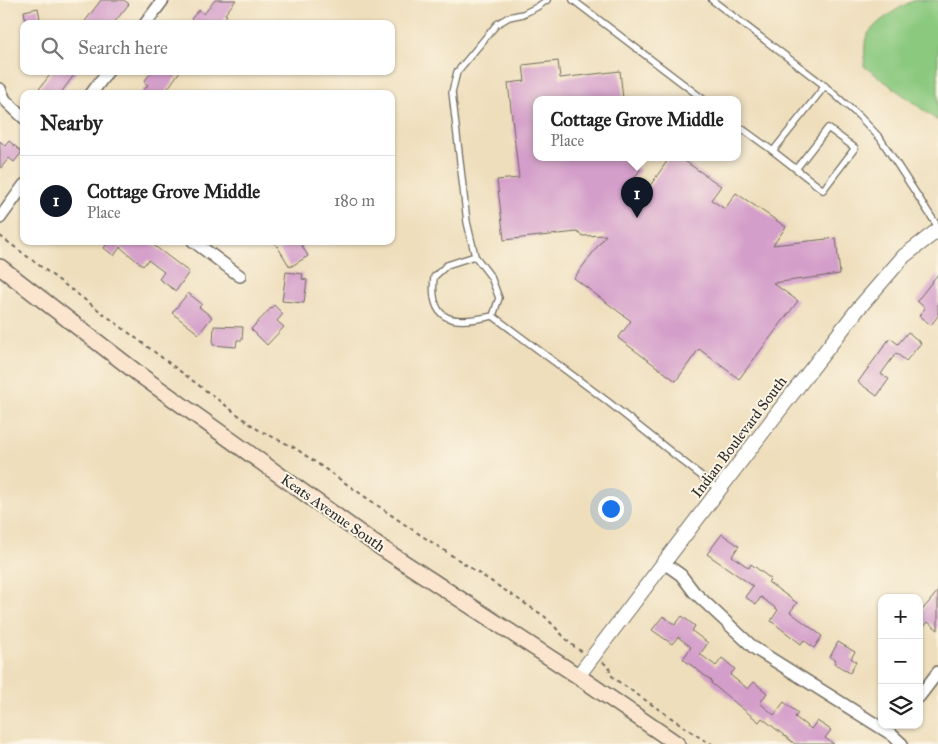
<!DOCTYPE html>
<meta charset="utf-8">
<style>
:root{--surface:#fff;--page:#f2f2f2;--text:#222;--muted:#767676;--line:#e0e0e0;--accent:#111827}
body{margin:0;font-family:"IM FELL Great Primer",serif;background:var(--page);color:var(--text)}
.controls{position:absolute;right:15px;bottom:15px;display:grid;overflow:hidden;border-radius:10px;box-shadow:0 1px 4px #0004}
.controls button{width:45px;height:45px;display:grid;place-items:center;padding:0;border:0;border-bottom:1px solid var(--line);background:var(--surface);color:var(--text);font:25px sans-serif}
.you{position:absolute;left:610px;top:508px;width:18px;height:18px;margin:-12px;border:4px solid #fff;border-radius:50%;background:#1a73e8;box-shadow:0 0 0 8px #1a73e833}
.badge{display:grid;place-items:center;width:32px;height:32px;border-radius:50%;background:var(--accent);color:#fff;font-size:16px;font-weight:700}
.pin{position:absolute;translate:-50% -41px;filter:drop-shadow(0 1px 2px #0008)}
.pin::after{content:'';position:absolute;top:26px;width:18px;height:15px;background:inherit;clip-path:polygon(0 0,100% 0,50% 100%)}
.popup{position:absolute;left:533px;top:96px;width:208px;height:65px;box-sizing:border-box;display:grid;place-content:center;border-radius:10px;background:var(--surface);filter:drop-shadow(0 1px 4px #0005);font-size:16px;white-space:nowrap;color:var(--muted)}
.popup b{font-size:19px;color:var(--text)}
.popup::after{content:'';position:absolute;left:50%;top:100%;margin-left:-10px;border:10px solid transparent;border-top-color:var(--surface)}
.list{margin:0;padding:0;list-style:none}
h2{display:flex;justify-content:space-between;align-items:center;height:65px;margin:0;padding:0 20px;font-size:21px}
h2 small{font-size:16px;font-weight:400;color:var(--muted)}
.list li{display:grid;grid-template-columns:32px 1fr auto;gap:15px;align-items:center;box-sizing:border-box;height:90px;padding:0 20px;border-top:1px solid var(--line)}
.list b{display:block;font-size:19px;white-space:nowrap}
.list p{margin:0;font-size:16px;white-space:nowrap;color:var(--muted)}
.list em{font-size:16px;font-style:normal;color:var(--muted)}
.icon{flex:none;width:28px;height:28px;fill:none;stroke:currentColor;stroke-width:2;stroke-linecap:round;stroke-linejoin:round}
.map{position:relative;flex:none;width:938px;height:744px;overflow:hidden}
.search{position:absolute;background:var(--surface);box-shadow:0 1px 4px #0004;left:20px;top:20px;width:375px;height:55px;display:flex;align-items:center;gap:12px;box-sizing:border-box;padding:0 18px;border-radius:10px;color:var(--muted);font-size:19px}
.panel{position:absolute;background:var(--surface);box-shadow:0 1px 4px #0004;left:20px;top:90px;width:375px;height:155px;border-radius:10px}
.map>svg:first-child{display:block}
.pitch{fill:#8bc97f;stroke:#5b7a55}
.building{fill:#d49eca}
.lines{fill:none;stroke-linecap:round;stroke-linejoin:round}
.service-casing{stroke:#6f6a5e;stroke-width:8}
.minor-casing{stroke:#6f6a5e;stroke-width:14}
.tertiary-casing{stroke:#6f6a5e;stroke-width:16}
.secondary-casing{stroke:#6f6a5e;stroke-width:18}
.path{stroke:#6f6a5e;stroke-width:2;stroke-dasharray:4 4;stroke-linecap:butt}
.service{stroke:#fff;stroke-width:5.5}
.minor{stroke:#fff;stroke-width:11}
.tertiary{stroke:#fff;stroke-width:14}
.secondary{stroke:#fbe5cf;stroke-width:15}
.labels{text-anchor:middle;stroke-width:4;stroke-linejoin:round;paint-order:stroke}
.street-label{font-size:15px;fill:#2b2b2b;stroke:#fcf5e5}
</style>
<div class="map">
<svg width="938" height="744" viewBox="0 0 938 744">
<rect width="100%" height="100%" fill="#fcf5e5"/>
<filter id="ink" filterUnits="userSpaceOnUse"><feTurbulence type="fractalNoise" baseFrequency=".02" numOctaves="2"/><feDisplacementMap in="SourceGraphic" scale="10" xChannelSelector="R" yChannelSelector="G"/><feConvolveMatrix kernelMatrix="1 2 1 2 8 2 1 2 1" color-interpolation-filters="sRGB"/></filter>
<filter id="wash" filterUnits="userSpaceOnUse"><feTurbulence type="fractalNoise" baseFrequency=".0096" numOctaves="4" result="noise"/><feDisplacementMap in="SourceGraphic" scale="20" xChannelSelector="R" yChannelSelector="G"/><feGaussianBlur stdDeviation="1.12" result="paint"/><feColorMatrix in="noise" values="0 0 0 0 0 0 0 0 0 0 0 0 0 0 0 0 0 1.4 0 .05"/><feComposite in="paint" operator="in"/></filter>
<g filter="url(#wash)">
<rect width="100%" height="100%" fill="#eedebc"/>
<path class="pitch" d="M915 0H938V121L864 66C865 58 864 46 866 38 871 24 901 6 915 0Z"/>
<g id="blocks">
<g class="building">
<path d="M101 0H124L129 4 113 24H83Z"/>
<path d="M215 0H236L225 14 227 15 220 24H197L191 19 199 10 204 14Z"/>
<path d="M38 8 41 24H26L24 11Z"/>
<path d="M558 61 560 78 620 71 623 99H537V157H629L630 163 640 170 633 180 647 190 670 157H679L721 186 711 200 725 209 736 193 786 227 773 245 836 238 840 274 773 283 798 301 739 379 699 349 676 381 618 338 631 321 574 278 606 235 583 236 577 232 504 240 497 180 519 178 508 83 525 81 523 65Z"/>
<path d="M53 71H77L60 94H46L39 89Z"/>
<path d="M152 71H180L164 94H140L148 85 144 82Z"/>
<path d="M0 141 5 146 9 141 22 152 14 162 9 158 0 169Z"/>
<path d="M109 241H148L189 272 176 291 159 279 164 272 148 260 143 266 120 247 114 256 104 248Z"/>
<path d="M274 241H299L308 256 290 267Z"/>
<path d="M286 272 303 274 302 279 307 280 304 303 282 301Z"/>
<path d="M938 274V316L931 325 919 316 925 308 917 301Z"/>
<path d="M188 293 202 304 199 307 212 317 199 334 172 313Z"/>
<path d="M274 305 283 314 277 321 284 327 267 345 251 329Z"/>
<path d="M214 326 243 327 242 340H237L236 347 213 345Z"/>
<path d="M908 332 921 343 906 361 896 353 881 374 889 379 877 396 858 382 890 338 898 344Z"/>
<path d="M722 534 739 546 732 556 749 568 751 564 771 579 768 582 797 603 790 612 822 636 814 648 804 640 801 644 771 621 778 610 761 597 756 604 745 597 753 586 707 554Z"/>
<path d="M938 591V630L928 622 919 633V614Z"/>
<path d="M663 616 675 625 682 616 695 626 692 631 708 643 700 654 716 666 722 658 735 669 730 675 748 689 754 682 767 693 760 703 774 715 784 702 798 713 795 717 811 729 817 721 831 730 825 738 834 744H795L762 718 759 722 711 683 712 681 683 659 691 647 678 637 672 644 652 630Z"/>
<path d="M838 642 855 652 851 658 856 662 850 673 834 663 836 660 830 657Z"/>
</g>
</g>
</g>
<g filter="url(#ink)">
<use href="#blocks" fill-opacity="0" stroke="#6f6a5e" stroke-width="1"/>
<g class="lines">
<g class="service-casing">
<g id="service">
<path d="M573 0 703 99"/>
<path d="M712 0 825 86 859 116 880 138 938 227"/>
<path d="M737 125 773 151 825 86"/>
<path d="M773 151 823 190 855 148 828 128 796 169"/>
<path d="M475 256 447 265 434 277C429 325 455 324 493 316L499 298 491 277 475 256 467 222 452 92 457 72 497 24 509 17 523 14 537 7 547 0"/>
<path d="M493 316 607 401 719 490"/>
</g>
</g>
<g class="minor-casing">
<g id="minor">
<path d="M145 24 163 0"/>
<path d="M0 89 5 100 24 118"/>
<path d="M91 94 108 71"/>
<path d="M0 218 24 185"/>
<path d="M193 241 240 276"/>
<path d="M664 563 681 575 694 592 754 648 891 734 902 744"/>
<path d="M919 697 938 672"/>
</g>
</g>
<g class="tertiary-casing">
<path id="tertiary" d="M578 676 775 416 858 309 904 256 938 230"/>
</g>
<g class="secondary-casing">
<path id="secondary" d="M0 267 140 375 374 543 578 676 677 744"/>
</g>
<g class="path">
<path d="M0 236 257 429 295 448 407 526 544 616C554 624 572 649 582 651"/>
<path d="M603 662 609 668 611 675 619 682 702 739 712 744"/>
</g>
<use href="#service" class="service"/>
<use href="#minor" class="minor"/>
<use href="#tertiary" class="tertiary"/>
<use href="#secondary" class="secondary"/>
</g>
</g>
<g class="labels">
<g class="street-label">
<text transform="translate(739 437) rotate(-53)" y="5">Indian Boulevard South</text>
<text transform="translate(333 513) rotate(35)" y="5">Keats Avenue South</text>
</g>
</g>
</svg>
<div class="controls">
<button>+</button>
<button>−</button>
<button><svg class="icon" aria-label="layers" viewBox="0 0 24 24"><path d="M12 4l9 5-9 5-9-5zM3 14l9 5 9-5"/></svg></button>
</div>
<div class="you"></div>
<div class="pin badge" style="left:637px;top:218px">1</div>
<div class="popup"><b>Cottage Grove Middle</b>Place</div>
<div class="search"><svg class="icon" aria-label="search" viewBox="0 0 24 24"><circle cx="10" cy="10" r="6"/><path d="M15 15l6 6"/></svg>Search here</div>
<section class="panel">
<h2>Nearby<small></small></h2>
<ul class="list">
<li><span class="badge">1</span><div><b>Cottage Grove Middle</b><p>Place</p></div><em>180 m</em></li>
</ul>
</section>
</div>
